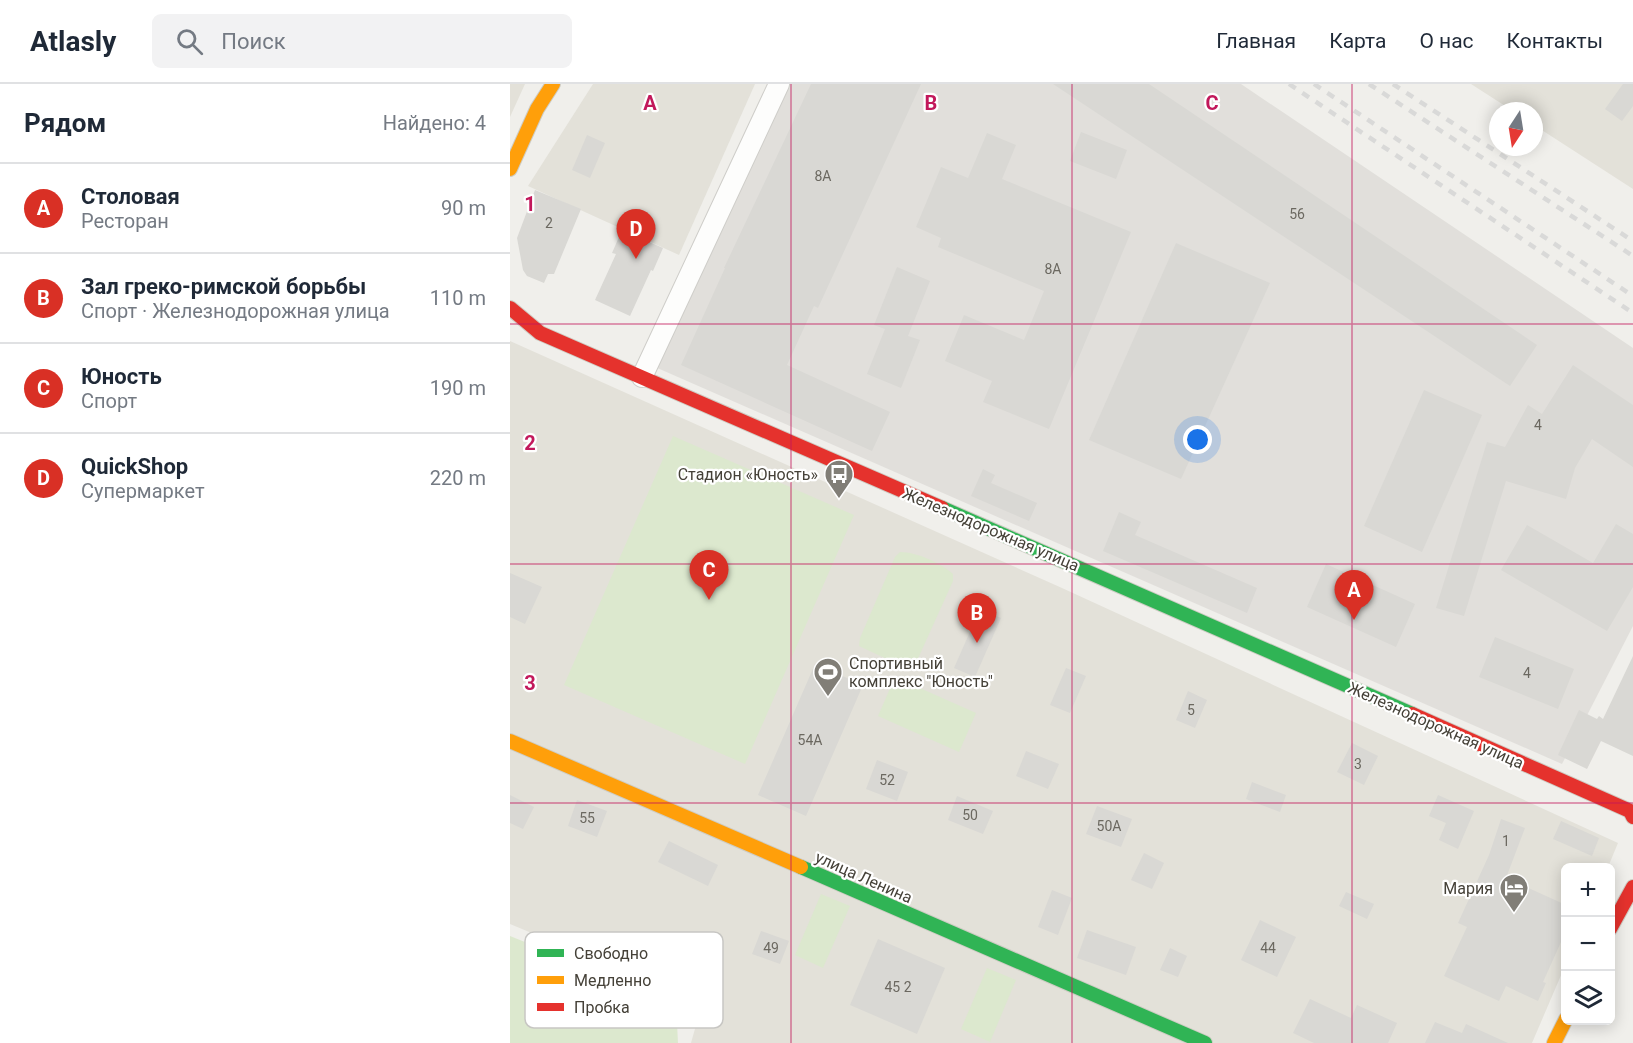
<!DOCTYPE html>
<html lang="ru">
<meta charset="utf-8">
<style>
:root{--surface:#fff;--page:#f2f2f3;--text:#1f2937;--muted:#747a83;--line:#e0e1e3;--accent:#d93025}
body{margin:0;font-family:Roboto,sans-serif;background:var(--page);color:var(--text)}
.controls{position:absolute;right:18px;bottom:18px;display:grid;overflow:hidden;border-radius:9px;box-shadow:0 3px 15px #0003}
.controls button{width:54px;height:54px;display:grid;place-items:center;padding:0;border:0;border-bottom:2px solid var(--line);background:var(--surface);color:var(--text);font:30px sans-serif}
.compass{position:absolute;left:979px;top:18px;width:54px;height:54px;border-radius:50%;background:var(--surface);box-shadow:0 3px 15px #0003;rotate:192deg}
.you{position:absolute;left:688px;top:356px;width:21px;height:21px;margin:-15px;border:4px solid #fff;border-radius:50%;background:#1a73e8;box-shadow:0 0 0 9px #1a73e833}
.badge{display:grid;place-items:center;width:39px;height:39px;border-radius:50%;background:var(--accent);color:#fff;font-size:20px;font-weight:700}
.pin{position:absolute;translate:-50% -50px;filter:drop-shadow(0 2px 3px #0008)}
.pin::after{content:'';position:absolute;top:32px;width:21px;height:18px;background:inherit;clip-path:polygon(0 0,100% 0,50% 100%)}
.list{margin:0;padding:0;list-style:none}
h2{display:flex;justify-content:space-between;align-items:center;height:78px;margin:0;padding:0 24px;font-size:26px}
h2 small{font-size:20px;font-weight:400;color:var(--muted)}
.list li{display:grid;grid-template-columns:39px 1fr auto;gap:18px;align-items:center;box-sizing:border-box;height:90px;padding:0 24px;border-top:2px solid var(--line)}
.list b{display:block;font-size:22px;white-space:nowrap}
.list p{margin:0;font-size:20px;white-space:nowrap;color:var(--muted)}
.list em{font-size:20px;font-style:normal;color:var(--muted)}
.icon{flex:none;width:33px;height:33px;fill:none;stroke:currentColor;stroke-width:2;stroke-linecap:round;stroke-linejoin:round}
.map{position:relative;flex:none;width:1123px;height:959px;overflow:hidden}
header{display:flex;align-items:center;gap:36px;box-sizing:border-box;height:84px;padding:0 30px;background:var(--surface);border-bottom:2px solid var(--line)}
header strong{font-size:28px}
nav{display:flex;gap:33px;margin-inline-start:auto;font-size:21px}
.search{width:420px;height:54px;background:var(--page);display:flex;align-items:center;gap:15px;box-sizing:border-box;padding:0 21px;border-radius:9px;color:var(--muted);font-size:22px}
main{display:flex}
aside{flex:1;background:var(--surface)}
.map>svg:first-child{display:block}
.residential{fill:#e3e1d9}
.industrial{fill:#e1dfdb}
.green{fill:#dce8ce}
.building{fill:#d9d8d4}
.lines{fill:none;stroke-linecap:round;stroke-linejoin:round}
.street-casing{stroke:#cecdc9;stroke-width:22}
.fast-casing{stroke:#ceccc3;stroke-width:16}
.slow-casing{stroke:#ceccc3;stroke-width:16}
.jam-casing{stroke:#ceccc3;stroke-width:16}
.street{stroke:#fdfdfc;stroke-width:20}
.fast{stroke:#30b455;stroke-width:14}
.slow{stroke:#ff9f0a;stroke-width:14}
.jam{stroke:#e5322d;stroke-width:14}
.rail{stroke:#d9d9d8;stroke-width:4.5;stroke-dasharray:8 8;stroke-linecap:butt}
.grid{fill:none;stroke:#c2185b;stroke-width:1.5;stroke-opacity:0.55}
.labels{text-anchor:middle;stroke-width:4.5;stroke-linejoin:round;paint-order:stroke}
.number-label{font-size:14px;fill:#6b6860}
.poi-label{font-size:16px;fill:#454138;stroke:#fff;text-anchor:end}
.street-label{font-size:16px;fill:#454138;stroke:#fff}
.key{fill:#fff;stroke:#c7c6c3;stroke-width:1.5}
.key-label{font-size:16px;fill:#454138}
.grid-label{font-size:20px;text-anchor:middle;font-weight:bold;fill:#c2185b;stroke:#fff;stroke-width:4.5;stroke-linejoin:round;paint-order:stroke}
</style>
<header>
<strong>Atlasly</strong>
<div class="search"><svg class="icon" aria-label="search" viewBox="0 0 24 24"><circle cx="10" cy="10" r="6"/><path d="M15 15l6 6"/></svg>Поиск</div>
<nav><a>Главная</a><a>Карта</a><a>О нас</a><a>Контакты</a></nav>
</header>
<main>
<aside>
<h2>Рядом<small>Найдено: 4</small></h2>
<ul class="list">
<li><span class="badge">A</span><div><b>Столовая</b><p>Ресторан</p></div><em>90 m</em></li>
<li><span class="badge">B</span><div><b>Зал греко-римской борьбы</b><p>Спорт · Железнодорожная улица</p></div><em>110 m</em></li>
<li><span class="badge">C</span><div><b>Юность</b><p>Спорт</p></div><em>190 m</em></li>
<li><span class="badge">D</span><div><b>QuickShop</b><p>Супермаркет</p></div><em>220 m</em></li>
</ul>
</aside>
<div class="map">
<svg width="1123" height="959" viewBox="0 0 1123 959">
<rect width="100%" height="100%" fill="#f0efeb"/>
<g class="residential">
<path d="M0 0H15L0 33Z"/>
<path d="M83 0H245L169 171 18 102Z"/>
<path d="M961 0H1123V105L1024 41V27H1003Z"/>
<path d="M0 257 552 504 1108 759 1098 783 1056 784 1055 882 1022 959H181L192 920 0 840Z"/>
</g>
<path class="industrial" d="M280 0H731L1123 264V542L1052 680 145 283Z"/>
<g class="green">
<path d="M163 352 344 431 235 680 54 601Z"/>
<path d="M390 468C407 468 431 479 443 490V497L406 579 402 585 394 583 349 562 350 554 385 473Z"/>
<path d="M385 593 466 629 449 668 368 632Z"/>
<path d="M311 810 340 822 313 884 285 871Z"/>
<path d="M0 852 166 919 168 959H0Z"/>
<path d="M477 884 506 896 480 958 451 945Z"/>
</g>
<g class="building">
<path d="M301 0H411L308 224 304 222 277 281 380 328 362 367 171 281 215 184H214Z"/>
<path d="M543 0H639L1027 261 1000 302Z"/>
<path d="M1113 0H1123V22L1112 37 1095 25Z"/>
<path d="M571 48 617 66 606 95 560 77Z"/>
<path d="M477 49 506 61 492 95 621 148 539 345 473 318 482 297 435 277 454 231 514 256 534 207 428 163 431 154 406 143 431 83 458 94Z"/>
<path d="M77 51 95 59 80 94 62 86Z"/>
<path d="M25 106 71 125 44 190H38L34 199 17 192 13 186 7 154Z"/>
<path d="M112 146 153 164 143 187 141 186 120 232 85 216 106 170 102 169Z"/>
<path d="M666 159 760 199 671 395 579 356Z"/>
<path d="M387 183 420 197 398 252 410 256 391 304 357 290 375 245 364 241Z"/>
<path d="M1063 281 1123 321V383L1082 355 1065 384 1056 415 996 397 954 532 926 524 977 358 995 363 1018 321 1032 330Z"/>
<path d="M914 306 972 331 912 468 854 442Z"/>
<path d="M473 385 485 391 481 399 527 419 519 437 461 412Z"/>
<path d="M609 428 631 438 625 451 747 504 737 529 593 467Z"/>
<path d="M1106 440 1123 450V503L1097 547 991 486 1017 441 1083 479Z"/>
<path d="M816 480 905 520 886 563 797 523Z"/>
<path d="M0 489 32 503 15 540 0 533Z"/>
<path d="M470 525 491 534 465 593 444 584Z"/>
<path d="M985 553 1064 585 1048 625 969 593Z"/>
<path d="M1123 572V672L1091 657 1077 685 1048 671 1069 626 1087 635 1089 632 1093 635Z"/>
<path d="M305 580 353 601 296 732 248 711Z"/>
<path d="M556 584 576 592 560 629 540 621Z"/>
<path d="M678 607 697 616 685 644 666 636Z"/>
<path d="M842 659 868 672 854 701 827 688Z"/>
<path d="M516 667 549 680 538 705 506 692Z"/>
<path d="M367 676 398 688 387 717 356 705Z"/>
<path d="M742 698 776 711 770 728 736 715Z"/>
<path d="M0 711 24 723 13 745 0 739Z"/>
<path d="M928 711 964 727 948 765 929 756 936 739 919 732Z"/>
<path d="M447 712 483 727 473 750 438 736Z"/>
<path d="M67 716 97 727 87 753 58 742Z"/>
<path d="M587 722 622 735 611 763 576 750Z"/>
<path d="M991 735 1015 744 996 794 1056 821V847L1033 898 1036 899 1028 917 996 902 989 917 934 892 957 843 948 839 979 771Z"/>
<path d="M1051 737 1089 754 1082 772 1043 755Z"/>
<path d="M159 757 208 781 198 802 148 778Z"/>
<path d="M634 769 654 779 642 805 621 796Z"/>
<path d="M542 806 562 814 548 851 528 843Z"/>
<path d="M836 808 864 820 857 835 829 822Z"/>
<path d="M750 836 786 853 767 893 731 876Z"/>
<path d="M577 846 626 863 616 891 567 874Z"/>
<path d="M251 847 279 857 270 880 242 870Z"/>
<path d="M368 855 435 884 407 950 340 921Z"/>
<path d="M660 864 677 872 668 893 650 886Z"/>
<path d="M800 915 841 934 847 921 887 939 878 959H804L783 949Z"/>
<path d="M925 938 952 949 956 940 998 959H915Z"/>
</g>
<g class="lines">
<g class="street-casing">
<path id="street" d="M132 293 269 0"/>
</g>
<g class="fast-casing">
<g id="fast">
<path d="M432 424 902 630"/>
<path d="M291 783 695 959"/>
</g>
</g>
<g class="slow-casing">
<g id="slow">
<path d="M0 85 27 25 43 0"/>
<path d="M0 657 291 783"/>
<path d="M1044 959 1056 935"/>
</g>
</g>
<g class="jam-casing">
<g id="jam">
<path d="M0 224 30 249 432 424"/>
<path d="M902 630 1120 727 1123 733"/>
<path d="M1100 845 1123 803"/>
</g>
</g>
<use href="#street" class="street"/>
<use href="#fast" class="fast"/>
<use href="#slow" class="slow"/>
<use href="#jam" class="jam"/>
<g class="rail">
<path d="M779 0 1123 229"/>
<path d="M804 0 1123 212"/>
<path d="M859 0 1123 172"/>
<path d="M883 0 1123 157"/>
</g>
</g>
<path class="grid" d="M281 0V959M562 0V959M842 0V959M0 240H1123M0 480H1123M0 719H1123"/>
<defs>
<g id="bus-pin" transform="scale(1.5)"><path d="M0 17L-7.5 6A9.5 9.5 0 1 1 7.5 6Z" fill="#817e77" stroke="#fff"/><path d="M-5-6H5V4H4V6H2V4H-2V6H-4V4H-5ZM-3.5-4V0h7V-4ZM-3.5 1.2v1.5H-2V1.2ZM2 1.2v1.5H3.5V1.2Z" fill="#fff"/></g>
<g id="stadium-pin" transform="scale(1.5)"><path d="M0 17L-7.5 6A9.5 9.5 0 1 1 7.5 6Z" fill="#817e77" stroke="#fff"/><path d="M0-5a6.5 5 0 1 0 0 10a6.5 5 0 1 0 0-10ZM-3.5-1.8h7v3.6h-7Z" fill="#fff"/></g>
<g id="hotel-pin" transform="scale(1.5)"><path d="M0 17L-7.5 6A9.5 9.5 0 1 1 7.5 6Z" fill="#817e77" stroke="#fff"/><path d="M-6-4.5h1.5V1H6V5H4.5V3h-9V5H-6ZM-4 0a1.8 1.8 0 1 1 3.6 0ZM.5 0V-2.5h3Q6-2.5 6 0Z" fill="#fff"/></g>
</defs>
<g fill-rule="evenodd">
<use href="#bus-pin" x="329" y="390"/>
<use href="#stadium-pin" x="318" y="588"/>
<use href="#hotel-pin" x="1004" y="804"/>
</g>
<g class="labels">
<g class="number-label">
<text x="313" y="97">8А</text>
<text x="787" y="135">56</text>
<text x="39" y="144">2</text>
<text x="543" y="190">8А</text>
<text x="1028" y="346">4</text>
<text x="1017" y="594">4</text>
<text x="681" y="631">5</text>
<text x="300" y="661">54А</text>
<text x="848" y="685">3</text>
<text x="377" y="701">52</text>
<text x="460" y="736">50</text>
<text x="77" y="739">55</text>
<text x="599" y="747">50А</text>
<text x="996" y="762">1</text>
<text x="261" y="869">49</text>
<text x="758" y="869">44</text>
<text x="388" y="908">45 2</text>
</g>
<g class="poi-label">
<text x="308" y="396">Стадион «Юность»</text>
<text x="339" y="585" text-anchor="start">Спортивный<tspan x="339" dy="18">комплекс "Юность"</tspan></text>
<text x="983" y="810">Мария</text>
</g>
<g class="street-label">
<text transform="translate(481 445) rotate(23)" y="6">Железнодорожная улица</text>
<text transform="translate(926 641) rotate(24)" y="6">Железнодорожная улица</text>
<text transform="translate(354 793) rotate(24)" y="6">улица Ленина</text>
</g>
</g>
<rect x="15" y="848" width="198" height="96" rx="9" class="key"/>
<rect x="27" y="865" width="27" height="8" fill="#30b455"/>
<rect x="27" y="892" width="27" height="8" fill="#ff9f0a"/>
<rect x="27" y="919" width="27" height="8" fill="#e5322d"/>
<g class="key-label">
<text x="64" y="875">Свободно</text>
<text x="64" y="902">Медленно</text>
<text x="64" y="929">Пробка</text>
</g>
<g class="grid-label">
<text x="140" y="26">A</text>
<text x="421" y="26">B</text>
<text x="702" y="26">C</text>
<text x="20" y="127">1</text>
<text x="20" y="366">2</text>
<text x="20" y="606">3</text>
</g>
</svg>
<div class="controls">
<button>+</button>
<button>−</button>
<button><svg class="icon" aria-label="layers" viewBox="0 0 24 24"><path d="M12 4l9 5-9 5-9-5zM3 14l9 5 9-5"/></svg></button>
</div>
<svg class="compass" viewBox="-18 -18 36 36"><path d="M0-13l5 13h-10z" fill="#e53935"/><path d="M0 13l5-13h-10z" fill="#747a83"/></svg>
<div class="you"></div>
<div class="pin badge" style="left:844px;top:536px">A</div>
<div class="pin badge" style="left:467px;top:559px">B</div>
<div class="pin badge" style="left:199px;top:516px">C</div>
<div class="pin badge" style="left:126px;top:175px">D</div>
</div>
</main>
